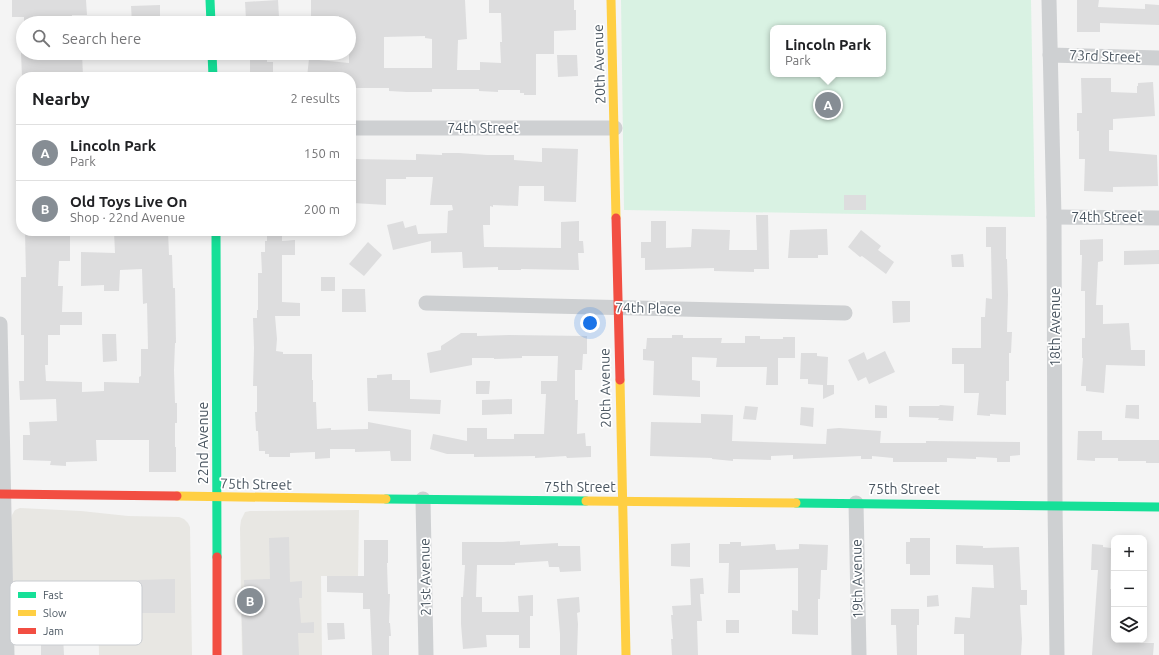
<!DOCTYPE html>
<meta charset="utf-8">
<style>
:root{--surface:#fff;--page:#f2f2f2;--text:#202124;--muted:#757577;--line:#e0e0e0;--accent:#868d94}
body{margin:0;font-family:Ubuntu,sans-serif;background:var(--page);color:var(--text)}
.controls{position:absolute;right:12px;bottom:12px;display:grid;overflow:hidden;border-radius:8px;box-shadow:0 2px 10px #0003}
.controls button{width:36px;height:36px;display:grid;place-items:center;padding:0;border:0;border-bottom:1px solid var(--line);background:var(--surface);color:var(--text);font:20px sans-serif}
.you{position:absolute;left:590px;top:323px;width:14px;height:14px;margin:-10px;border:3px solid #fff;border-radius:50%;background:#1a73e8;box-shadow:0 0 0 6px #1a73e833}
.badge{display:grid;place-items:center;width:26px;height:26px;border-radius:50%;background:var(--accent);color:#fff;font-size:13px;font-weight:700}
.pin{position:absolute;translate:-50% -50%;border:2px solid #fff;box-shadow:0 1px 4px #0006}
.popup{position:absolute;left:770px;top:25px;width:116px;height:52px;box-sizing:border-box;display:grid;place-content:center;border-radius:8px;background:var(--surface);filter:drop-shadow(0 1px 3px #0005);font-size:13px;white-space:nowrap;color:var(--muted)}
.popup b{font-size:15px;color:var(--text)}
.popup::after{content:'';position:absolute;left:50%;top:100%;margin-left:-8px;border:8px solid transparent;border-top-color:var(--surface)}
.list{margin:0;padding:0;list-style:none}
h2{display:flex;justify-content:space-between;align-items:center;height:52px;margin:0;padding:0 16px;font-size:17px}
h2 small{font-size:13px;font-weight:400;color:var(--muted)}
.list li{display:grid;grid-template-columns:26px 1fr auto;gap:12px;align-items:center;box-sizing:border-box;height:56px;padding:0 16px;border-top:1px solid var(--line)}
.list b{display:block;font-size:15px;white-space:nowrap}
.list p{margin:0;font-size:13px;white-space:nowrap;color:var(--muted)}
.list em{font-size:13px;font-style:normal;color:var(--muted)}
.icon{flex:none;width:22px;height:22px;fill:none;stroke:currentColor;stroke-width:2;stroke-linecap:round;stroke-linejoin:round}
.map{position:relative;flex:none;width:1159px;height:655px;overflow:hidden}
.search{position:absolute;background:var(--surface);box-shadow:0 2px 10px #0003;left:16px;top:16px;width:340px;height:44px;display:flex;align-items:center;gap:10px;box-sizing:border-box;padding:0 14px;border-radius:22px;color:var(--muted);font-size:15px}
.panel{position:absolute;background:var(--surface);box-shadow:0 2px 10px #0003;left:16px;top:72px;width:340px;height:164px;border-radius:16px}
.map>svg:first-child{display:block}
.commercial{fill:#e8e7e3}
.green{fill:#d9f2e3;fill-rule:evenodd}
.building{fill:#ddddde;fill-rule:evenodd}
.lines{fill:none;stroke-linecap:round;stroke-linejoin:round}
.street{stroke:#ced0d2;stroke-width:15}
.fast{stroke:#16e098;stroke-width:9}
.slow{stroke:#ffcf43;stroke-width:9}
.jam{stroke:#f24e42;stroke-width:9}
.labels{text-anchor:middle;stroke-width:3.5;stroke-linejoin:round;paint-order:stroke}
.street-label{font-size:14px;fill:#4a5661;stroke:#fff}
.key{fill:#fff;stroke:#c9ccd0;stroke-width:1}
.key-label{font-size:11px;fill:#4a5661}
</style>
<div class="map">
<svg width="1159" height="655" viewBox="0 0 1159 655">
<rect width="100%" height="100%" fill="#f4f4f4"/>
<g class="commercial">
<path d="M20 508 81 511 128 516 179 517 184 519 188 523 190 527 192 655H99L98 594 13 595 11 520 12 515 15 510Z"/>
<path d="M359 510 358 576H321L322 655H242L240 528 241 520 245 512 250 511Z"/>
</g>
<path class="green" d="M621 0H1031L1035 217 624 210ZM773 28H883V74H773Z"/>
<g class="building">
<path d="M12 0H86L87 15H72V23H36V21H24V17H12Z"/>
<path d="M278 0 279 17 246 19 245 2Z"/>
<path d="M311 0H465L467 39 458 40 457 70H480V62L501 63 500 42H502L501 13H489V0H574V10H576V30L554 31V54H536V95H524V93H520V90H498V92L479 91V89H432V92H407L389 91V88H351V77H307L309 59 349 63V23H339V16H311ZM425 36V38L432 39V68H384V37Z"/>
<path d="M1077 0H1099L1098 7 1145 9V4L1159 5V25L1100 23V32H1077Z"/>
<path d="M160 5V23H132L131 6Z"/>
<path d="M21 53H82L83 77H22Z"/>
<path d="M557 55H577L578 76 558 77Z"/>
<path d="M250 58H267V62H273V76L250 75Z"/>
<path d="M1081 78H1111V92L1137 93V86H1138V83L1153 82 1155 116 1113 119V130H1109V151L1157 155 1158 186 1113 187V192L1084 191 1085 159H1079V131H1077V113H1082Z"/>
<path d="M542 148 578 149 576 202 544 201V186H519L518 206 493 205V207L490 206V225H483L484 247 561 248V222L579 221V241H583L584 253H578L579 270 521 269V270H498V267L463 268 462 252 431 253V241L393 250 387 225 403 221 405 228 416 225 418 234 447 233 448 211 453 210 452 205H430L433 177H406V179H386V205L353 203V183H351V159L416 160V154L442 155V153H459L487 155H514V160L542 162Z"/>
<rect x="844" y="195" width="22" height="15"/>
<path d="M756 215H768L769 269H754V272L714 271V268L645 270V258H641V242H651V221H666V248L691 247 692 229 730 230 729 250H757Z"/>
<path d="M986 227H1006V259H1007L1008 295 1007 332H1012L1011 353H1009V381H1006V415L990 414V416L977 415 979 393H964V364H952V348H981V317H985L986 298 992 299 991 247H986Z"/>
<path d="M827 229 828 255H818V258H788L790 230Z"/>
<path d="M861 230 881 246 878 250 894 262 886 274 862 256 860 257 848 247Z"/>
<path d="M25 231H47V236H70V261H59L58 286H63L62 312H82V325H60V335H48V365H45L46 381 82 382V392L104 391V382L139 383V377L141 376V349H148L147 303 143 304 142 269 120 270 119 291H104V285L81 286V252L115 253 114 231H168L169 255H172L173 288H175L176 343H175L174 370 175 403H177V423H175V447H176V472H149V440H96L97 461 66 462V466L50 465 51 461 23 460V435H30L29 422 57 421 56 399 20 400 19 381H24V335H21V277H26Z"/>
<path d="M267 231H282V241L295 240V255H282V302L300 303V316H275L277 339 276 351 283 352V354H312V380H313V402H316L317 429 331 428V430L368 429V422L411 430V461H391L390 451 355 452V449H330V458L315 459V452L290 453V457H269V454H265V451H259L258 431H256L255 412H257V386H253L254 348 253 318H257V310H258V273H262L261 252H265V241H267Z"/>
<path d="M1103 239V261L1098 262 1096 305H1103V324L1129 323 1131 350H1145V366L1106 365 1104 393 1086 391V386H1081L1083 358H1082V338H1085V291H1081L1082 255H1080V240Z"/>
<path d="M368 242 382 255 364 276 349 264Z"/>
<path d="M1159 250V264L1124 265V251Z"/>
<path d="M963 254 964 267H952L951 255Z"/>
<rect x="321" y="277" width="14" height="14"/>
<path d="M342 289H365L366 312H342Z"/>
<path d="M892 301H910V322L893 323Z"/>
<path d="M461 333H477V336L509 335 587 336V354H583L582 370H575V400H578L577 434 585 433 586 446H591V457L567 458 566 456 535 458V456L474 457V454H447L430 449 433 434 467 441V428H487V439H514V434H544L546 394H541V381H557L558 356H522V358L494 359V358H472V365L430 373 427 353 441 350V346Z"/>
<path d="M102 334H116L117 361 103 362Z"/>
<path d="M672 335H683V338H722L721 343H745V336H760V339H783V337H795V358H778V385H766L767 367H716L717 358 692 357V380L700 381V397L653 395 654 361 643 360V349H646L647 338H672Z"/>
<path d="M885 351 895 372 869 384 866 377 858 381 848 360 864 352 867 360Z"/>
<path d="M801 353H817V356L828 357 827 385H834V394L823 399V385L808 384V379H800Z"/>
<path d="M392 374V380H410V399L441 400 440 414 368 411 367 378H377V375Z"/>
<path d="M476 381H490L489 394H476Z"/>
<path d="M512 399V414L482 415V400Z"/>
<path d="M875 405 887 406V418H875Z"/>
<path d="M940 405 954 406 953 421 938 420 939 418 909 417V406H939Z"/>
<path d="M1126 405H1139V419L1125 418Z"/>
<path d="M745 406 758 407 756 420 743 419Z"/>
<path d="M801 407 814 408 813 427 800 425Z"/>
<path d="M701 414 733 415 732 441 826 444 827 429 839 428 881 431 880 443H926V441L1020 442V455L1010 456V462H997V458L976 457V459L947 458V462H893V458L872 456V459H861V456L793 459V455L771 456V460L733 459V461L712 459V458L650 456 651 422 701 423Z"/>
<path d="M1078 431H1102V440H1159V463H1146V461H1118V458H1095V461L1077 460Z"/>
<path d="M289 537 290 582 302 581V598H299L301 623 314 622V633H298L299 655H243L241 598H245L244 580 270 579 269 538Z"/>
<path d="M910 538H930V575H910V564H906V542H910Z"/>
<path d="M364 540H388V563H387L388 594H390L389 623H390L391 636H389V655H372L370 609H363V593L327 592V576H364Z"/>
<path d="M520 541V545L558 543V546H580L581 571 560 572 559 567H549L548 561 515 563V565H477L476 597H482V612H519L518 596 533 595V616H530V648H519V635H486L487 647 463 649 461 624V597H463L465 565H462V542H503Z"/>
<path d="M730 542H741V546L775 544 776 550 799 549V544L828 545 827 570H821L820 599H818V635L792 634V610L798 611V568L740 570V593H728L729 563H719V544H730Z"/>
<path d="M690 543V567L671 566V544Z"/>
<path d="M1092 544 1103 545V547L1111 548 1110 589H1114L1113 613H1114V640H1142L1141 643H1154L1153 655H1092L1098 570H1091Z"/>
<path d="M956 545 983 546V548L1019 547 1021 590H1027V605H1020L1022 639 1021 655H964V634H954L955 617 970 618 972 587 994 588 993 565 956 564Z"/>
<path d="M703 578 704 594H700L702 621H697L698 655H672L671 639H673L671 615H673L672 606 691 605 690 579Z"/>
<path d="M175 579V613H138V580Z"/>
<path d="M938 595 939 606 927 607V596Z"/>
<path d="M579 597 580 612 577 613 578 624 577 655H560V634L557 599Z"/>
<path d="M891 609H919V625H917V655H897L896 625H891Z"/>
<path d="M58 611 59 622 83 621V636H63L64 655H41V634H35L34 620 38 619 37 612Z"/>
<rect x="726" y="620" width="13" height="13"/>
<path d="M327 623H344L345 639 328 640Z"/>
</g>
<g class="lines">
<g class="street">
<path d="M1049 0 1054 217 1055 505 1057 655"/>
<path d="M1050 55 1159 58"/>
<path d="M351 128H615"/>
<path d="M1054 217 1159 218"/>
<path d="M426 303 845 313"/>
<path d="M0 324 7 655"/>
<path d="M423 499 426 655"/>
<path d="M856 503 859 655"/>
</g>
<g class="fast">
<path d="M210 0 211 23"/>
<path d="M212 53 213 77"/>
<path d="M216 231 217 557"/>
<path d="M386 499 586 501"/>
<path d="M796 503 1159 507"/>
</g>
<g class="slow">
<path d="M611 0 616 218"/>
<path d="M620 380 626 655"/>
<path d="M177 496 386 499"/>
<path d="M586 501 796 503"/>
</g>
<g class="jam">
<path d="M616 218 620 380"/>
<path d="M0 494 177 496"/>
<path d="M217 557V655"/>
</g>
</g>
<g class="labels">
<g class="street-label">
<text transform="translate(1105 56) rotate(2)" y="5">73rd Street</text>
<text transform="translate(599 64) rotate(-92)" y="5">20th Avenue</text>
<text x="483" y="133">74th Street</text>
<text x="1107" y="222">74th Street</text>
<text transform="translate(648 308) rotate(1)" y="5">74th Place</text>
<text transform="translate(1055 327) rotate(-90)" y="5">18th Avenue</text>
<text transform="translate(605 388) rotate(-91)" y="5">20th Avenue</text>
<text transform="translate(203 443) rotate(-90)" y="5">22nd Avenue</text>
<text transform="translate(256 484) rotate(1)" y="5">75th Street</text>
<text x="580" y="492">75th Street</text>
<text x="904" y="494">75th Street</text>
<text transform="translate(425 577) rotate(-91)" y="5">21st Avenue</text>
<text transform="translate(857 579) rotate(-91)" y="5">19th Avenue</text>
</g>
</g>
<rect x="10" y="581" width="132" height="64" rx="6" class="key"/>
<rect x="18" y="592" width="18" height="6" fill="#16e098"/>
<rect x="18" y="610" width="18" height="6" fill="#ffcf43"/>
<rect x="18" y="628" width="18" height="6" fill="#f24e42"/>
<g class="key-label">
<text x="43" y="599">Fast</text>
<text x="43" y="617">Slow</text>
<text x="43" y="635">Jam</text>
</g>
</svg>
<div class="controls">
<button>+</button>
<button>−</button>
<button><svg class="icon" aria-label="layers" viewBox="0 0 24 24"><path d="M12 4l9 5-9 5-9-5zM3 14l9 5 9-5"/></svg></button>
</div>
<div class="you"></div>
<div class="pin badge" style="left:828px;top:105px">A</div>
<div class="popup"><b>Lincoln Park</b>Park</div>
<div class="pin badge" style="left:250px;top:601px">B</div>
<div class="search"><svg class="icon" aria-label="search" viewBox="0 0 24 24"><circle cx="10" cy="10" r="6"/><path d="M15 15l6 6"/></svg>Search here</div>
<section class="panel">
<h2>Nearby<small>2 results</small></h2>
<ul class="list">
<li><span class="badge">A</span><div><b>Lincoln Park</b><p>Park</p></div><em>150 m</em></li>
<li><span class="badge">B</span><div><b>Old Toys Live On</b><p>Shop · 22nd Avenue</p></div><em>200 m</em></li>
</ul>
</section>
</div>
